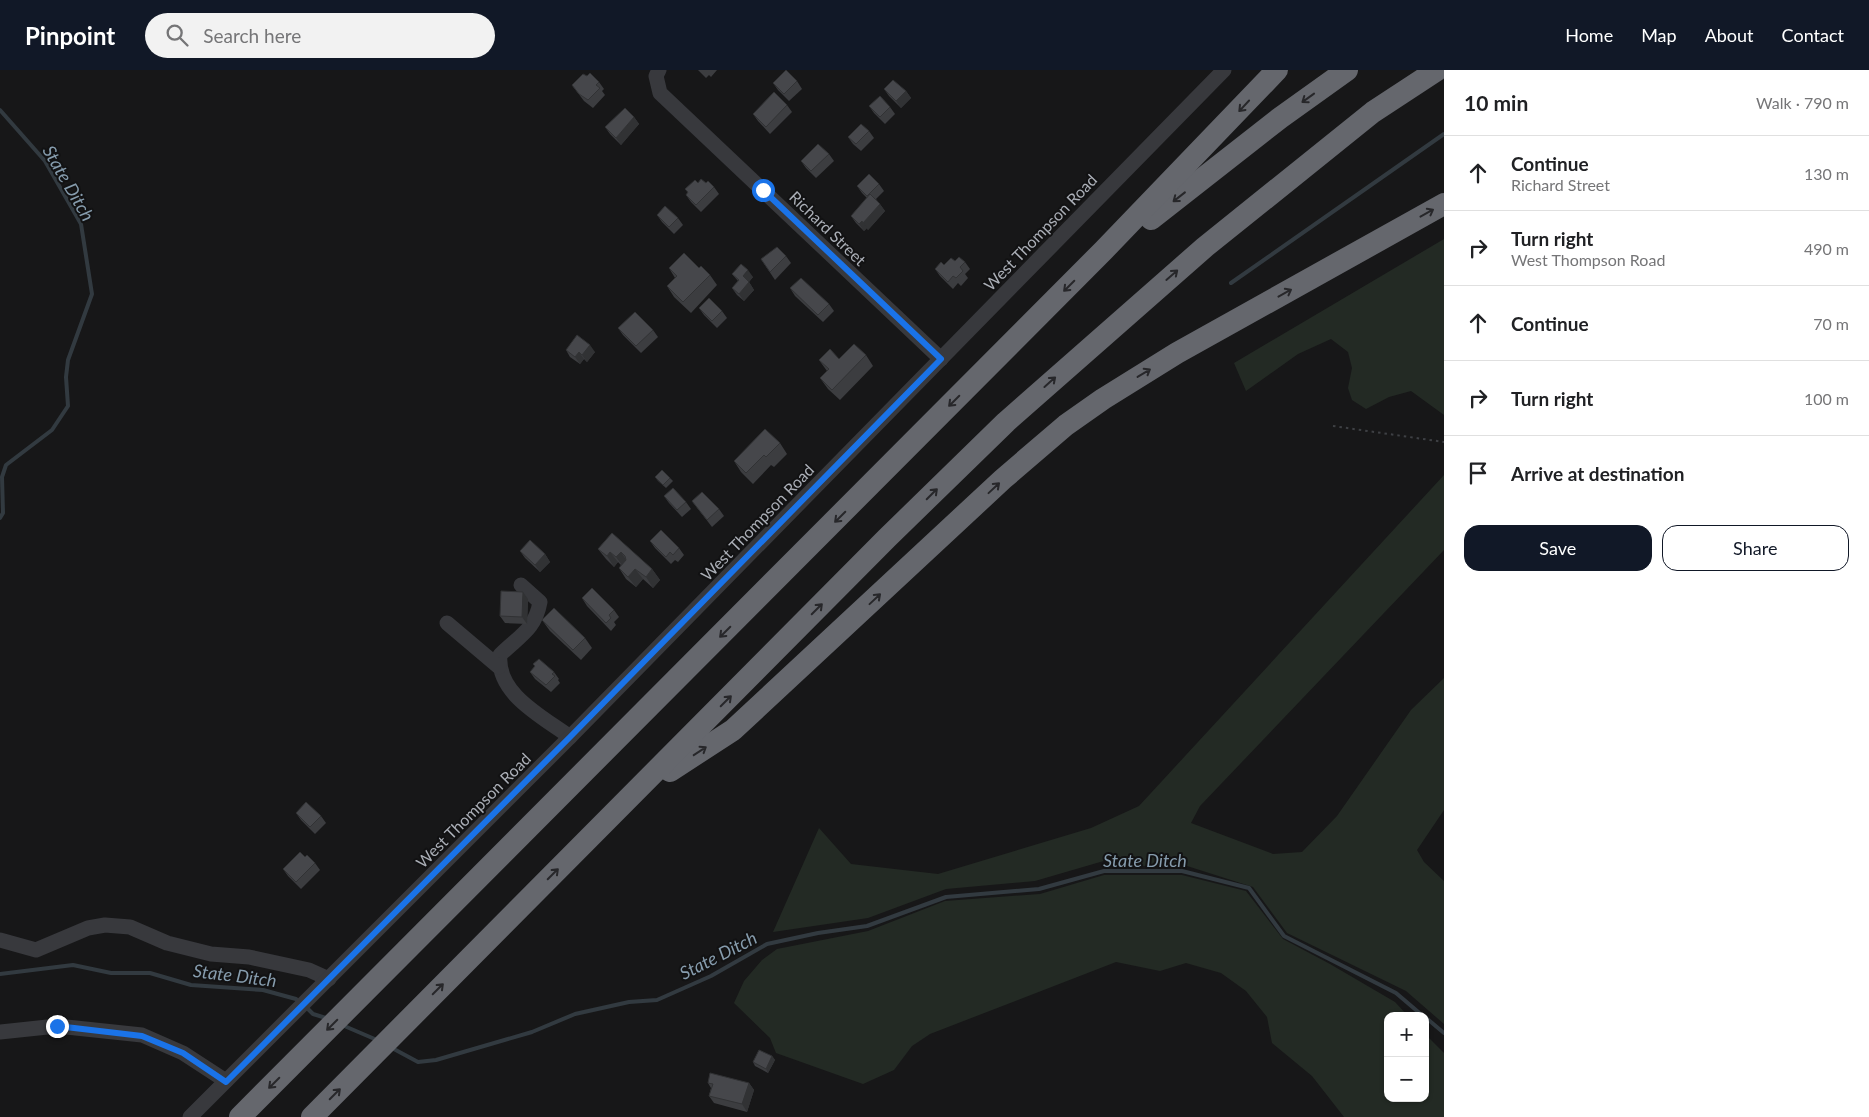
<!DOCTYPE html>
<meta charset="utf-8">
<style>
:root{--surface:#fff;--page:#f2f2f2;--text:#202124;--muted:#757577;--line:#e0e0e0;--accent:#111827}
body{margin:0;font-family:Lato,sans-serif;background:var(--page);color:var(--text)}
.controls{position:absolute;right:15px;bottom:15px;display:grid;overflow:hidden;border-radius:10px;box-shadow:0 1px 4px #0004}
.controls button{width:45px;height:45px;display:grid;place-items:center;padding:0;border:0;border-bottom:1px solid var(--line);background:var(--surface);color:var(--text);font:25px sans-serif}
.stop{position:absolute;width:15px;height:15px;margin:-11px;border:4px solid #1a73e8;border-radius:50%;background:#fff}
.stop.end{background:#1a73e8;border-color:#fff;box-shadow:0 1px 5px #0008}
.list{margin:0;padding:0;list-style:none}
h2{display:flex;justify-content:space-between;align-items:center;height:65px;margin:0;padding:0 20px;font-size:21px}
h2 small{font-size:16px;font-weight:400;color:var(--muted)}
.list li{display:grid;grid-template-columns:32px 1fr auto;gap:15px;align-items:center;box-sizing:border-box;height:75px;padding:0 20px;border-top:1px solid var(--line)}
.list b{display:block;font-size:19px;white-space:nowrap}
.list p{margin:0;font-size:16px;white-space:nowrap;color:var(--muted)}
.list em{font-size:16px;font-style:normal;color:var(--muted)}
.actions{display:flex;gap:10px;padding:15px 20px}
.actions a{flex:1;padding:11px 0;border:1px solid var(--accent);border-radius:15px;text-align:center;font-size:18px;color:var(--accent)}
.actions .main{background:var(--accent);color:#fff}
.icon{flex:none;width:28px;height:28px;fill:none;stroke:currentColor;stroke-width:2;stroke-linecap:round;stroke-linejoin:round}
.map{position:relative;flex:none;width:1444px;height:1047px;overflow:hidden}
header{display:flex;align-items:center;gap:30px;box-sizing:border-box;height:70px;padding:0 25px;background:var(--accent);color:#fff}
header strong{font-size:24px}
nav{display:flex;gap:28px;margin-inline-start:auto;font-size:18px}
.search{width:350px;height:45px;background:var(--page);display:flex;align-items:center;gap:12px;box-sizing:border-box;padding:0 18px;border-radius:28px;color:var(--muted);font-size:19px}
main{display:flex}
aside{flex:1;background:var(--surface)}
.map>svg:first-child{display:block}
.green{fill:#232a24}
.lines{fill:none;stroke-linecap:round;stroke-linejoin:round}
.stream{stroke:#323a40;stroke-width:4}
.path{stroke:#3e4044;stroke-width:2;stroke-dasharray:2.5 4;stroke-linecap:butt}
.minor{stroke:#38393d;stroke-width:15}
.highway{stroke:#65676d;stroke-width:22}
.wall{fill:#3c3d40}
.shaded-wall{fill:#313234}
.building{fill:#46474b;stroke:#313234}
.oneway{stroke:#27272a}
.route{stroke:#1a73e8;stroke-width:6}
.labels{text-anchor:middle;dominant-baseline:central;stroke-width:4;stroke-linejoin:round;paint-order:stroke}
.street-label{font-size:16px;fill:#abafb7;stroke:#121213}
.water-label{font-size:18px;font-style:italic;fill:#869cad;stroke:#121213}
</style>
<header>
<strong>Pinpoint</strong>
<div class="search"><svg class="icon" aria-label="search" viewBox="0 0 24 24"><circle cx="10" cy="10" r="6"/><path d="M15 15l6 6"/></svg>Search here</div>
<nav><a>Home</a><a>Map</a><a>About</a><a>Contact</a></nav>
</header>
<main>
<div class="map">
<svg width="1444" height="1047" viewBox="0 0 1444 1047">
<rect width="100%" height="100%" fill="#171718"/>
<!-- green -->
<g class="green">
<polygon points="1444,169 1444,345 1411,321 1389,327 1366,339 1352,330 1348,318 1352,298 1348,282 1331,269 1298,284 1246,321 1234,293"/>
<polygon points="1444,405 1444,480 1200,736 1191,753 1273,784 1302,782 1337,746 1411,640 1444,608 1444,740 1417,780 1424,792 1444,811 1444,954 1406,921 1287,863 1253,817 1184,795 1141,796 1107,790 1035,811 946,819 868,848 773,862 819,758 851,794 938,804 1091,758 1139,736"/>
<polygon points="1104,805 1182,805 1246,821 1283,869 1330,894 1395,932 1408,946 1388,946 1388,1028 1425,1028 1425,964 1444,983 1444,1047 1344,1047 1312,1006 1272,973 1267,947 1246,921 1221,903 1186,893 1160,901 1116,892 930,964 912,976 894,1000 863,1014 776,983 770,968 734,933 744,911 762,890 777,879 868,861 945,831 1040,824"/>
</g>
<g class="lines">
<!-- stream -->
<g class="stream">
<polyline points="0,40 45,91 81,154 92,224 68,290 66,307 68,336 52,360 6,395 2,407 3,443 0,448"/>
<polyline points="1231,213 1444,64"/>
<polyline points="0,904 73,895 111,903 150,903 191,915 263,920 296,929 299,932"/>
<polyline points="305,936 313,944 329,949"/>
<polyline points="1425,947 1444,963"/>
<polyline points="342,955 377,970"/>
<polyline points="392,978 418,992 436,990 532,962 575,944 629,932 657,930 711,906 767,874 818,863 867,856 946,827 1039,819 1104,801 1182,801 1249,818 1284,866 1396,923 1423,946"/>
</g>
<!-- path -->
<polyline class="path" points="1333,356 1444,372"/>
<!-- minor -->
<g class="minor">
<polyline points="659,0 656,6 660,23 941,289"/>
<path d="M521 515 540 532C535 560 519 566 500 585 496 624 543 647 570 667"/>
<polyline points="447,553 499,597"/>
<polyline points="0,870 36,880 88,858 105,855 130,857 167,873 211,884 249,887 309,900 329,909"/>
<polyline points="0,962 57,956 142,965 183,983 226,1011"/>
<polyline points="190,1047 570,667 1224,0"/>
</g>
<!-- highway -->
<g class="highway">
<polyline points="1151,149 1280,48 1347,0"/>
<polyline points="670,701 733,660 1003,409 1066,355 1103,329 1177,283 1444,134"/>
<polyline points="240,1047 1103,181 1277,0"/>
<polyline points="312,1047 887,468 1006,352 1205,177 1373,42 1437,0"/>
</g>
</g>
<!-- wall -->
<g class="wall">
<polygon points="698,0 717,0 711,7 709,5 706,8"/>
<polygon points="587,6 599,12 604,19 602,21 605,25 593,38 584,31 572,15"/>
<polygon points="797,11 802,19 789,31 778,20 773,13"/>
<polygon points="884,19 906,21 911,28 901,38 889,26"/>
<polygon points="787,35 792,42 770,64 758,51 753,44"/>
<polygon points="869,36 890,37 895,44 885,54 874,43"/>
<polygon points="634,47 639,54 621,75 610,64 605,57"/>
<polygon points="869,61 874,68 861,81 853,74 848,67"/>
<polygon points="829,84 834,91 816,108 806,98 801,91"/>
<polygon points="698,113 706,113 714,117 719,124 701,142 691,132 686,125 688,123 685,119"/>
<polygon points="879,114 884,121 876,129 885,141 868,160 867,158 864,161 856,153 851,146 867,128 862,123 857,116"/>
<polygon points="657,145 678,148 683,155 674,164 662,152"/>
<polygon points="786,186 791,193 775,210 761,189"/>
<polygon points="955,191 965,192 970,199 965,204 968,208 961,216 958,213 953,219 940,206 935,199"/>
<polygon points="669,198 699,198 710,205 717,215 691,243 674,227 667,216 675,208"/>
<polygon points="732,204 753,207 749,212 754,220 744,231 737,225 732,218 738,211"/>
<polygon points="790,218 829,234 834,241 823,252 795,226"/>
<polygon points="699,238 722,241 727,248 717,258 704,245"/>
<polygon points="618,258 653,260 658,267 641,283 623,265"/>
<polygon points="566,280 595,282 587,292 584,289 580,294 570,287"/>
<polygon points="866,285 873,296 840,330 828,319 820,308 827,301 819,290 839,289"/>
<polygon points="780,373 787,384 774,397 771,395 753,414 741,402 734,391"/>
<polygon points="655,407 670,408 673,411 666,418 658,411"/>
<polygon points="664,426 686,432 691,439 682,447 669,433"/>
<polygon points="692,431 719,439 724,446 712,457"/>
<polygon points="612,463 652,499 660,510 653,518 643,509 636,517 626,509 619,498 621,495 618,492 614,497 606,489 598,479"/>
<polygon points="650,471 679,478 684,485 678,492 675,490 671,494 655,478"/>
<polygon points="520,481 545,484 550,492 540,502 525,488"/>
<polygon points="582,528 614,540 619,547 614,552 616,555 611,561 587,536"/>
<polygon points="528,529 527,554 505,553 500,546"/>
<polygon points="542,550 585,568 592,578 581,590 550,561"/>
<polygon points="533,594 554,602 559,609 558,610 560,613 551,622 535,609 530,602 535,597"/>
<polygon points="296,743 321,746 326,753 315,764 301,750"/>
<polygon points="305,787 315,793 320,800 301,819 288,806 283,799"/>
<polygon points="772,986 775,990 768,1003 755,996 753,992"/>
<polygon points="708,1013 749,1013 754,1020 747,1042 714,1033 709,1026 711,1018"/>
</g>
<!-- shaded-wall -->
<g class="shaded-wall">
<polygon points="906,21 911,28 901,38 896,31"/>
<polygon points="634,47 639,54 621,75 616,68"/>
<polygon points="880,134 885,141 868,160 863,153"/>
<polygon points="862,151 867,158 864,161 859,154"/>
<polygon points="748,200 753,207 748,213 743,206"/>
<polygon points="749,212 754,220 744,231 739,224"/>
<polygon points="590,275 595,282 587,292 582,285"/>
<polygon points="579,282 584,289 580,294 575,287"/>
<polygon points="610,482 618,492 614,497 607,486"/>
<polygon points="621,482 628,493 624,498 616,487"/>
<polygon points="545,484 550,492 540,502 535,495"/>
<polygon points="635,499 643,509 636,517 628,507"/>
<polygon points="652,499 660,510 653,518 646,507"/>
<polygon points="523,522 528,529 527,554 522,547"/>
<polygon points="772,986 775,990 768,1003 766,999"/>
<polygon points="749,1013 754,1020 747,1042 742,1034"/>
</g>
<!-- building -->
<g class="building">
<polygon points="786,0 797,11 784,24 773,13"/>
<polygon points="590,3 599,12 596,15 600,18 588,30 579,24 572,15 583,4 587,6"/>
<polygon points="893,10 906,21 896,31 884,19"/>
<polygon points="774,22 787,35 766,57 753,44"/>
<polygon points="880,26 890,37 880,47 869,36"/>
<polygon points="625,38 634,47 616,68 605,57"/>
<polygon points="861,54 869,61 856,74 848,67"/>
<polygon points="818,74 829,84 811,101 801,91"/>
<polygon points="869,104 879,114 867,126 857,116"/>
<polygon points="701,109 706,113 708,111 714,117 696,135 686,125 688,122 685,119 695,110 698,113"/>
<polygon points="870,124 880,134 863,153 862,151 859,154 851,146"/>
<polygon points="665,136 678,148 669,157 657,145"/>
<polygon points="777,177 786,186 770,202 761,189"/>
<polygon points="684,183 699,198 701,196 710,205 683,232 667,216 677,206 669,198"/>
<polygon points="959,187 965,192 960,197 963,201 956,208 953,206 948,212 935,199 941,192 944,195 951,188 955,191"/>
<polygon points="741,194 748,200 743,206 749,212 739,224 732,218 739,210 732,204"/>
<polygon points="801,208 829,234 818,245 790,218"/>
<polygon points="709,228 722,241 712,251 699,238"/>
<polygon points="635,242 653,260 636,276 618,258"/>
<polygon points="577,265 590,275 582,285 579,282 575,287 566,280"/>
<polygon points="854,274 866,285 832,320 820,308 829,299 819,290 830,279 839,289"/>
<polygon points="765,359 780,373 766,387 764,385 746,403 734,391"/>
<polygon points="662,400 670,408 663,415 655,407"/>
<polygon points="673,418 686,432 677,440 664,426"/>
<polygon points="702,422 719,439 707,450 692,431"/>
<polygon points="661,460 679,478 673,485 670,482 666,487 650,471"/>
<polygon points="612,463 652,499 646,507 635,499 628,507 619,498 626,490 625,486 621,482 616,487 610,482 607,486 598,479"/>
<polygon points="530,470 545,484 535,495 520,481"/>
<polygon points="592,518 614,540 609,545 611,548 606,553 582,528"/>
<polygon points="501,521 523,522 522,547 500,546"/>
<polygon points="554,538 585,568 573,580 542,550"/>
<polygon points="539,589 554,602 552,604 555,606 546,615 530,602 535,596 533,594"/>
<polygon points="306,732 321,746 310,757 296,743"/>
<polygon points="300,782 305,787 307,785 315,793 296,812 283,799"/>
<polygon points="759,980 772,986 766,999 753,992"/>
<polygon points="710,1003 749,1013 742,1034 709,1026 713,1014 708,1013"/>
</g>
<!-- one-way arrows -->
<defs><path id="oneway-shaft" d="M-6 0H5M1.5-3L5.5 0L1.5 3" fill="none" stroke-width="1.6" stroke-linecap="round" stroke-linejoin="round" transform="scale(1.25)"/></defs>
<g class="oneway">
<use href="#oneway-shaft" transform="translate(1308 28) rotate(144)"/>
<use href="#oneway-shaft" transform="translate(1244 36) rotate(133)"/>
<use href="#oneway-shaft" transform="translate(1179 127) rotate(142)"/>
<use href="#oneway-shaft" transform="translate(1427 143) rotate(-29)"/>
<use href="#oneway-shaft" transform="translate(1172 205) rotate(-41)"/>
<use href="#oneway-shaft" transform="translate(1069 216) rotate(135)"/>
<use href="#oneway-shaft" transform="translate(1285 223) rotate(-29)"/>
<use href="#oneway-shaft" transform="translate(1144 303) rotate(-31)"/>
<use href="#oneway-shaft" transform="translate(1050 312) rotate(-42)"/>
<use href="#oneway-shaft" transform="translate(954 331) rotate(135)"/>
<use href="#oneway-shaft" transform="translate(994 418) rotate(-43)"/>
<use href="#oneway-shaft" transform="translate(932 424) rotate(-45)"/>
<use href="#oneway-shaft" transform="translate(840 447) rotate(135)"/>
<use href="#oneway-shaft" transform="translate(875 529) rotate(-43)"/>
<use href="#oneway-shaft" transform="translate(817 539) rotate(-45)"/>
<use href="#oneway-shaft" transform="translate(725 562) rotate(135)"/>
<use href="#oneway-shaft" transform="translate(726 631) rotate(-45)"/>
<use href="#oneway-shaft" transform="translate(700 681) rotate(-33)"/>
<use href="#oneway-shaft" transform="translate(553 804) rotate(-45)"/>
<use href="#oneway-shaft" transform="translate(438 919) rotate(-45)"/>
<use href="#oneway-shaft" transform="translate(332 955) rotate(135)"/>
<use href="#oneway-shaft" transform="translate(274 1013) rotate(135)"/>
<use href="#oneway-shaft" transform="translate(335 1024) rotate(-45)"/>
</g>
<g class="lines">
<!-- route -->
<polyline class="route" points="57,956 142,966 183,983 226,1012 570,667 941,289 763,120"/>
</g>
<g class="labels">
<!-- street labels -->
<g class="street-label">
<text transform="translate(828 158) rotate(44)">Richard Street</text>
<text transform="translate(1040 162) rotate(-46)">West Thompson Road</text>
<text transform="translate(757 452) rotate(-46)">West Thompson Road</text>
<text transform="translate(473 740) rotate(-45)">West Thompson Road</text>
</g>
<!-- water labels -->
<g class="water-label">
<text transform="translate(69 113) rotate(60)">State Ditch</text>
<text x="1145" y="790">State Ditch</text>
<text transform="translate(718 885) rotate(-27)">State Ditch</text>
<text transform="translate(235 905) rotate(7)">State Ditch</text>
</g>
</g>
</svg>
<div class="controls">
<button>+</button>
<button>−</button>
</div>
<div class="stop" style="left:763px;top:120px"></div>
<div class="stop end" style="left:57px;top:956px"></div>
</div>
<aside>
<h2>10 min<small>Walk · 790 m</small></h2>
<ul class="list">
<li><svg class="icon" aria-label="ahead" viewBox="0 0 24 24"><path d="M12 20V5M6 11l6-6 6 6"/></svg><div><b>Continue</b><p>Richard Street</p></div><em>130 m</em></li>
<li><svg class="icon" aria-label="right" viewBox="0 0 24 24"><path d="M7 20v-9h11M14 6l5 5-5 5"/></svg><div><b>Turn right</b><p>West Thompson Road</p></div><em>490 m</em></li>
<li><svg class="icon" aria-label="ahead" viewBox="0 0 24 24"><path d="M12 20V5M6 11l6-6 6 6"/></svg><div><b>Continue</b></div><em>70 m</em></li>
<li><svg class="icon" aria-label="right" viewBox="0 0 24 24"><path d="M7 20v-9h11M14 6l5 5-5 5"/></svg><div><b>Turn right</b></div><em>100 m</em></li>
<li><svg class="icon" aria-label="arrive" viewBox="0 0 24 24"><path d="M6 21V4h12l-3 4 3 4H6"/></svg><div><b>Arrive at destination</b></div></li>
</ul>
<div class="actions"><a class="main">Save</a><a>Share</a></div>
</aside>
</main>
